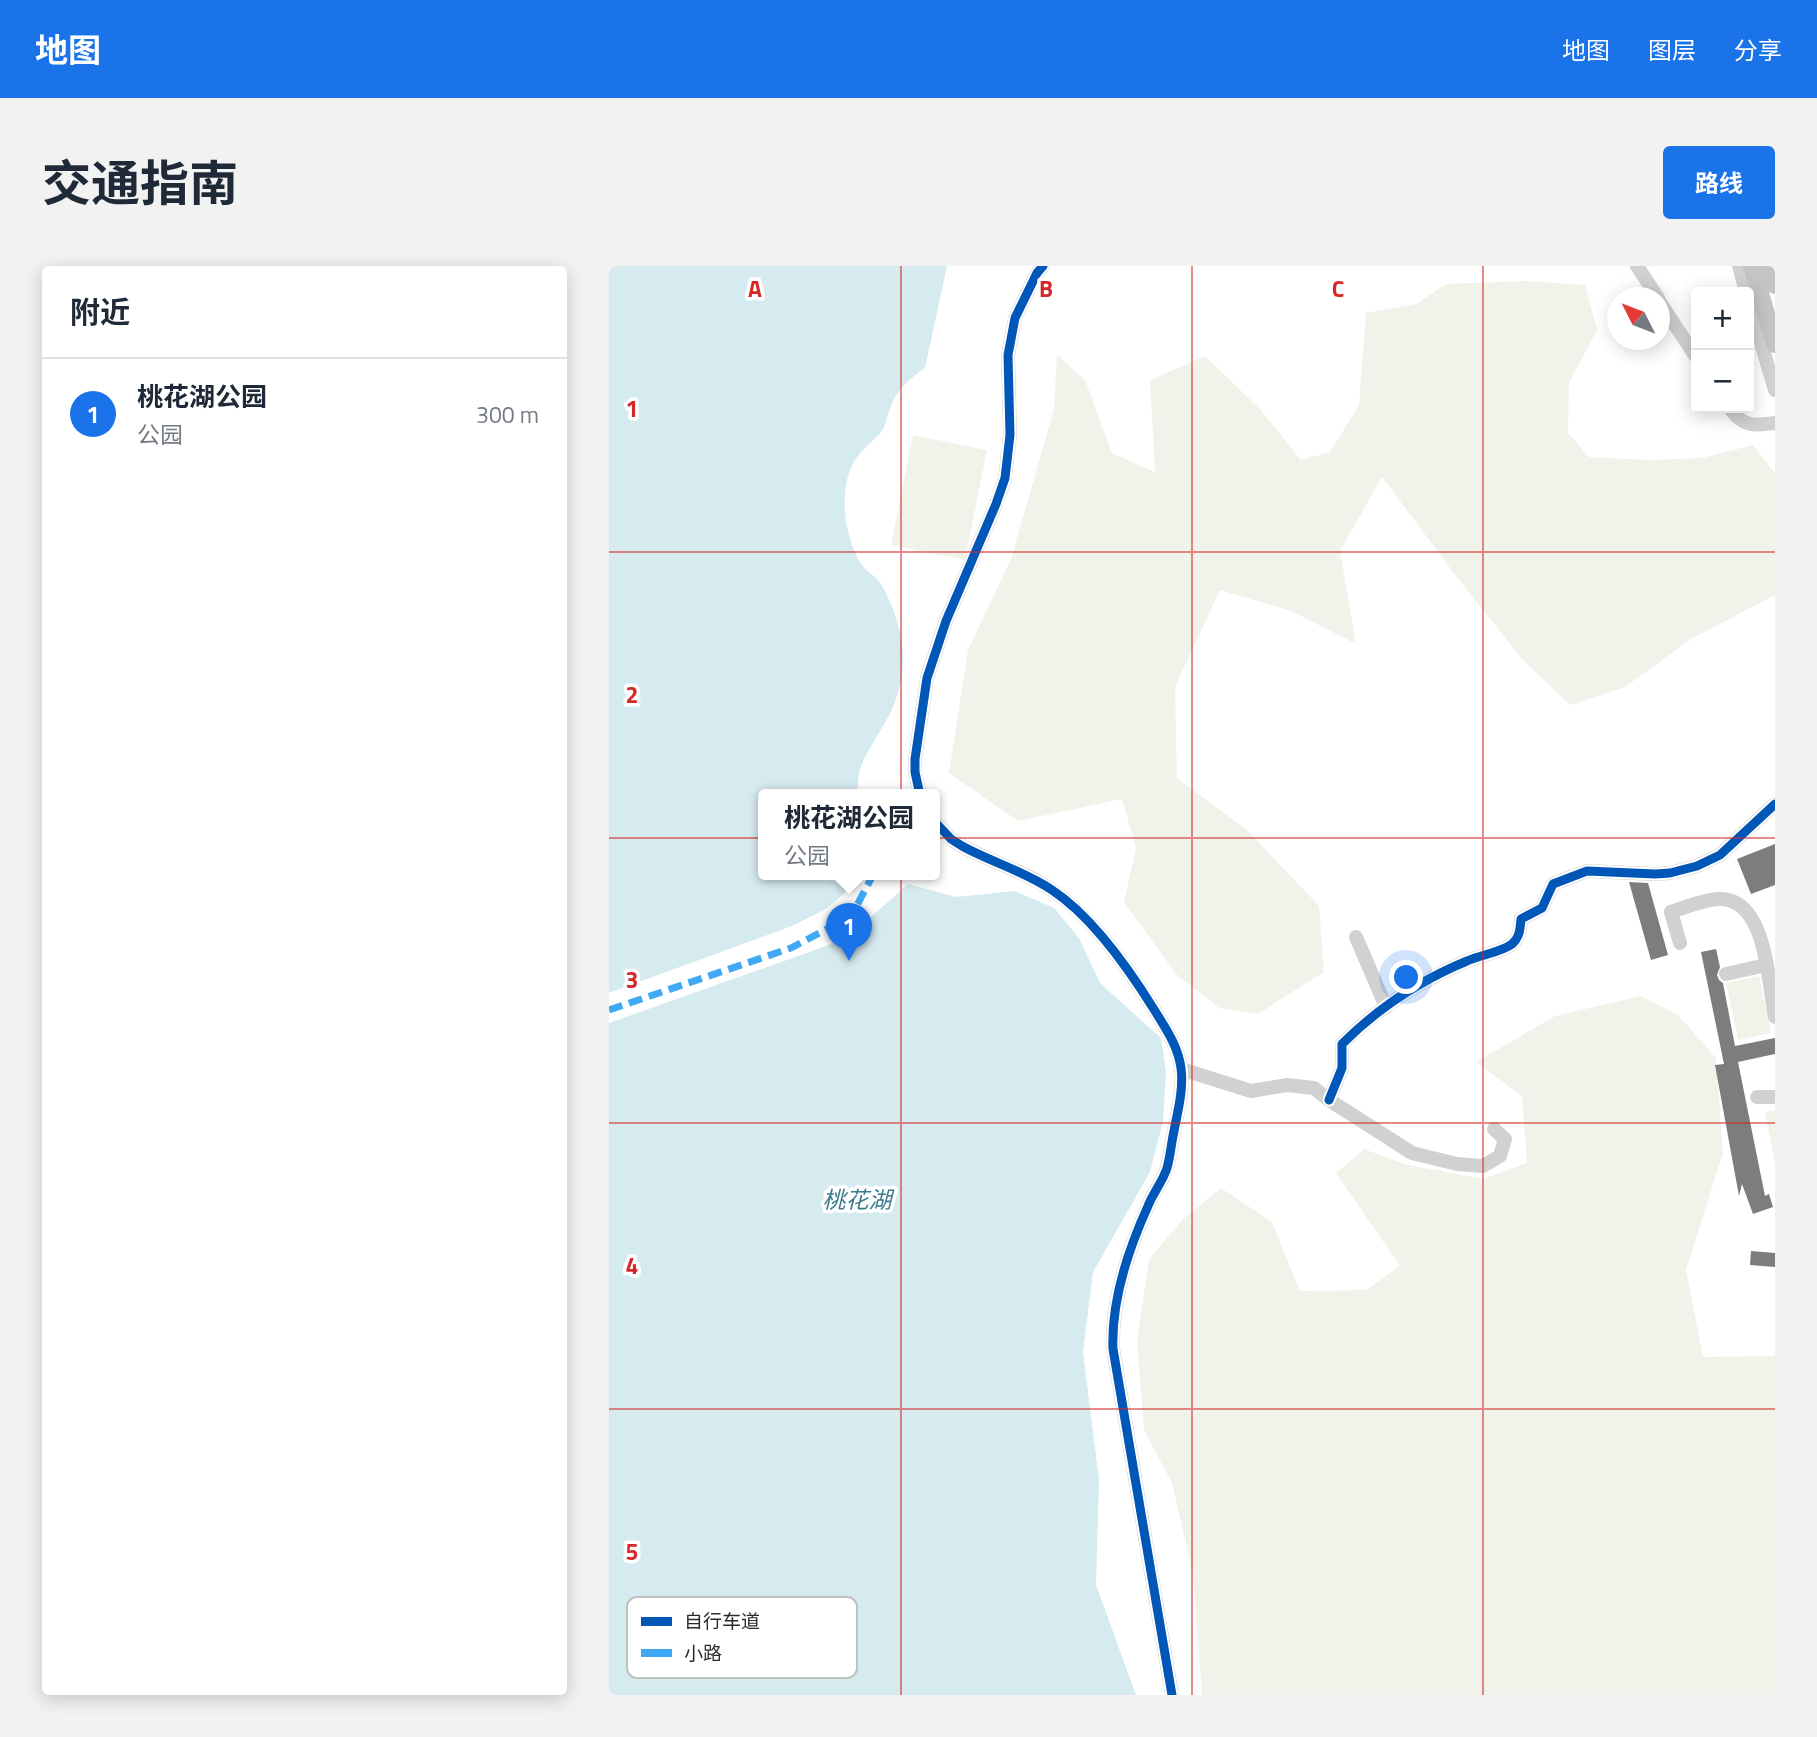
<!DOCTYPE html>
<html lang="zh">
<meta charset="utf-8">
<style>
:root{--surface:#fff;--page:#f2f2f3;--text:#1f2937;--muted:#747a83;--line:#e0e1e3;--accent:#1a73e8}
body{margin:0;font-family:"Titillium Web","Noto Sans SC",sans-serif;background:var(--page);color:var(--text)}
.controls{position:absolute;right:21px;top:21px;display:grid;overflow:hidden;border-radius:7px;box-shadow:0 4px 18px #0003}
.controls button{width:63px;height:63px;display:grid;place-items:center;padding:0;border:0;border-bottom:2px solid var(--line);background:var(--surface);color:var(--text);font:35px sans-serif}
.compass{position:absolute;left:998px;top:21px;width:63px;height:63px;border-radius:50%;background:var(--surface);box-shadow:0 4px 18px #0003;rotate:312deg}
.you{position:absolute;left:798px;top:712px;width:24px;height:24px;margin:-18px;border:5px solid #fff;border-radius:50%;background:#1a73e8;box-shadow:0 0 0 10px #1a73e833}
.badge{display:grid;place-items:center;width:46px;height:46px;border-radius:50%;background:var(--accent);color:#fff;font-size:23px;font-weight:700}
.pin{position:absolute;translate:-50% -58px;filter:drop-shadow(0 2px 4px #0008)}
.pin::after{content:'';position:absolute;top:37px;width:24px;height:21px;background:inherit;clip-path:polygon(0 0,100% 0,50% 100%)}
.popup{position:absolute;left:149px;top:523px;width:182px;height:91px;box-sizing:border-box;display:grid;place-content:center;border-radius:7px;background:var(--surface);filter:drop-shadow(0 2px 5px #0005);font-size:23px;white-space:nowrap;color:var(--muted)}
.popup b{font-size:26px;color:var(--text)}
.popup::after{content:'';position:absolute;left:50%;top:100%;margin-left:-14px;border:14px solid transparent;border-top-color:var(--surface)}
.list{margin:0;padding:0;list-style:none}
h2{display:flex;justify-content:space-between;align-items:center;height:91px;margin:0;padding:0 28px;font-size:30px}
h2 small{font-size:23px;font-weight:400;color:var(--muted)}
.list li{display:grid;grid-template-columns:46px 1fr auto;gap:21px;align-items:center;box-sizing:border-box;height:112px;padding:0 28px;border-top:2px solid var(--line)}
.list b{display:block;font-size:26px;white-space:nowrap}
.list p{margin:0;font-size:23px;white-space:nowrap;color:var(--muted)}
.list em{font-size:23px;font-style:normal;color:var(--muted)}
.map{position:relative;flex:none;width:1166px;height:1429px;overflow:hidden;border-radius:7px}
header{display:flex;align-items:center;gap:42px;box-sizing:border-box;height:98px;padding:0 35px;background:var(--accent);color:#fff}
header strong{font-size:33px}
nav{display:flex;gap:38px;margin-inline-start:auto;font-size:24px}
.intro{display:flex;align-items:center;justify-content:space-between;box-sizing:border-box;height:168px;padding:0 42px}
h1{margin:0;font-size:49px}
.button{padding:18px 32px;border-radius:7px;background:var(--accent);color:#fff;font-size:24px;font-weight:700}
main{display:flex;gap:42px;padding:0 42px}
aside{flex:1;background:var(--surface);border-radius:7px;box-shadow:0 4px 18px #0003}
.map>svg:first-child{display:block}
.green{fill:#f1f3ea}
.water{fill:#d6ebf0}
.building{fill:#7d7d7d}
.lines{fill:none;stroke-linecap:round;stroke-linejoin:round}
.minor{stroke:#d1d1d1;stroke-width:14}
.major{stroke:#c4c4c4;stroke-width:18}
.quiet{stroke:#3fa9f5;stroke-width:7;stroke-dasharray:14 7;stroke-linecap:butt}
.cycleway-casing{stroke:#fff;stroke-width:13}
.cycleway{stroke:#0057b8;stroke-width:9}
.grid{fill:none;stroke:#d62828;stroke-width:2;stroke-opacity:0.55}
.labels{text-anchor:middle;dominant-baseline:central;stroke-width:7;stroke-linejoin:round;paint-order:stroke}
.water-label{font-size:23px;font-style:italic;fill:#3b7c8c;stroke:#fff}
.key{fill:#fff;stroke:#c0c0c0;stroke-width:2}
.key-label{font-size:19px;fill:#2c2c2c}
.grid-label{font-size:23px;text-anchor:middle;font-weight:bold;fill:#d62828;stroke:#fff;stroke-width:7;stroke-linejoin:round;paint-order:stroke}
</style>
<header>
<strong>地图</strong>
<nav><a>地图</a><a>图层</a><a>分享</a></nav>
</header>
<div class="intro"><h1>交通指南</h1><a class="button">路线</a></div>
<main>
<aside>
<h2>附近<small></small></h2>
<ul class="list">
<li><span class="badge">1</span><div><b>桃花湖公园</b><p>公园</p></div><em>300 m</em></li>
</ul>
</aside>
<div class="map">
<svg width="1166" height="1429" viewBox="0 0 1166 1429">
<rect width="100%" height="100%" fill="#fff"/>
<!-- green -->
<g class="green">
<polygon points="918,15 976,19 988,64 960,117 959,167 980,191 1039,194 1093,192 1144,179 1166,207 1166,329 1082,373 1016,421 961,439 913,393 850,314 773,211 731,285 747,378 682,345 611,324 566,421 568,512 638,564 710,640 715,706 649,748 610,742 567,708 515,636 527,582 513,533 409,555 340,507 359,384 402,293 445,143 448,89 476,114 503,187 546,206 541,114 596,90 651,143 692,194 721,186 750,139 757,47 807,38 837,18"/>
<polygon points="304,169 378,184 356,294 282,279"/>
<polygon points="1150,710 1162,767 1129,774 1117,717"/>
<polygon points="1032,730 1069,749 1107,792 1114,887 1077,1004 1094,1091 1166,1090 1166,1429 593,1429 584,1308 563,1217 535,1164 528,1075 540,993 575,952 612,922 663,956 691,1025 757,1024 791,1000 727,907 755,883 795,898 874,913 918,897 913,830 867,796 946,750"/>
<polygon points="1166,844 1166,897 1156,846"/>
</g>
<!-- water -->
<g class="water">
<path d="M0 0H338L316 102C299 114 286 125 280 146 277 152 277 160 273 165 262 178 248 186 242 202 230 229 236 275 253 299 258 307 268 310 272 318 284 339 293 364 294 389 295 410 288 437 277 455 268 472 255 488 250 507 249 514 249 522 248 529H154V609H243L236 627 217 643 183 660 0 727Z"/>
<polygon points="299,618 347,631 406,625 445,642 470,672 491,717 552,772 557,806 554,855 541,906 484,1006 474,1086 490,1214 487,1319 527,1429 0,1429 0,757 237,673"/>
</g>
<!-- building -->
<g class="building">
<polygon points="1166,578 1166,619 1142,628 1128,593"/>
<polygon points="1020,616 1039,617 1059,689 1042,694"/>
<polygon points="1107,683 1111,701 1108,709 1110,714 1114,717 1126,780 1166,772 1166,788 1129,796 1156,930 1160,928 1164,941 1144,948 1133,918 1130,930 1106,799 1115,798 1092,686"/>
<polygon points="1142,985 1166,987 1166,1001 1141,999"/>
</g>
<g class="lines">
<!-- minor -->
<g class="minor">
<polyline points="1028,0 1049,32"/>
<polyline points="1130,0 1137,26"/>
<polyline points="1050,35 1087,91"/>
<polyline points="1140,36 1166,124"/>
<path d="M1121 142C1133 161 1146 160 1166 157"/>
<polyline points="311,529 306,506 306,493 318,412 337,355 387,238 396,212 401,169 399,89 406,52 428,7 434,0"/>
<path d="M326 556 342 573 353 580C382 596 415 605 443 624 484 651 520 703 546 745 557 763 569 780 572 802 575 824 568 848 564 870 562 880 561 892 558 902 554 915 544 927 539 940 519 984 502 1034 504 1083L563 1429"/>
<polyline points="747,671 777,741"/>
<path d="M1071 677 1062 646C1077 641 1093 634 1109 633 1158 630 1159 718 1166 751"/>
<polyline points="1117,708 1157,699"/>
<polyline points="572,803 642,825 678,819 705,822 720,834 803,887 848,898 874,900 891,890 896,873 885,863"/>
<polyline points="1148,831 1166,831"/>
<path d="M720 834 733 802V778C768 743 812 714 858 695 871 689 893 686 903 678 911 671 911 663 912 653L933 642 944 618 978 605 1046 608 1061 607 1088 600 1111 589 1166 538"/>
</g>
<!-- major -->
<g class="major">
<polyline points="1143,0 1166,78"/>
<polyline points="1161,0 1166,19"/>
</g>
<!-- quiet -->
<polyline class="quiet" points="0,744 182,682 218,663 247,641 264,609"/>
<defs>
<g id="cycleway">
<polyline points="311,529 306,506 306,493 318,412 337,355 387,238 396,212 401,169 399,89 406,52 428,7 434,0"/>
<path d="M326 556 342 573 353 580C382 596 415 605 443 624 484 651 520 703 546 745 557 763 569 780 572 802 575 824 568 848 564 870 562 880 561 892 558 902 554 915 544 927 539 940 519 984 502 1034 504 1083L563 1429"/>
<path d="M720 834 733 802V778C768 743 812 714 858 695 871 689 893 686 903 678 911 671 911 663 912 653L933 642 944 618 978 605 1046 608 1061 607 1088 600 1111 589 1166 538"/>
</g>
</defs>
<!-- cycleway casing -->
<use href="#cycleway" class="cycleway-casing"/>
<!-- cycleway -->
<use href="#cycleway" class="cycleway"/>
</g>
<!-- grid -->
<path class="grid" d="M292 0V1429M583 0V1429M874 0V1429M0 286H1166M0 572H1166M0 857H1166M0 1143H1166"/>
<g class="labels">
<!-- water labels -->
<g class="water-label">
<text x="248" y="933">桃花湖</text>
</g>
</g>
<!-- legend -->
<rect x="18" y="1331" width="230" height="81" rx="10" class="key"/>
<rect x="32" y="1351" width="31" height="9" fill="#0057b8"/>
<rect x="32" y="1383" width="31" height="8" fill="#3fa9f5"/>
<g class="key-label">
<text x="75" y="1362">自行车道</text>
<text x="75" y="1394">小路</text>
</g>
<g class="grid-label">
<text x="146" y="31">A</text>
<text x="437" y="31">B</text>
<text x="729" y="31">C</text>
<text x="23" y="151">1</text>
<text x="23" y="437">2</text>
<text x="23" y="722">3</text>
<text x="23" y="1008">4</text>
<text x="23" y="1294">5</text>
</g>
</svg>
<div class="controls">
<button>+</button>
<button>−</button>
</div>
<svg class="compass" viewBox="-18 -18 36 36"><path d="M0-13l5 13h-10z" fill="#e53935"/><path d="M0 13l5-13h-10z" fill="#747a83"/></svg>
<div class="you"></div>
<div class="pin badge" style="left:240px;top:695px">1</div>
<div class="popup"><b>桃花湖公园</b>公园</div>
</div>
</main>
